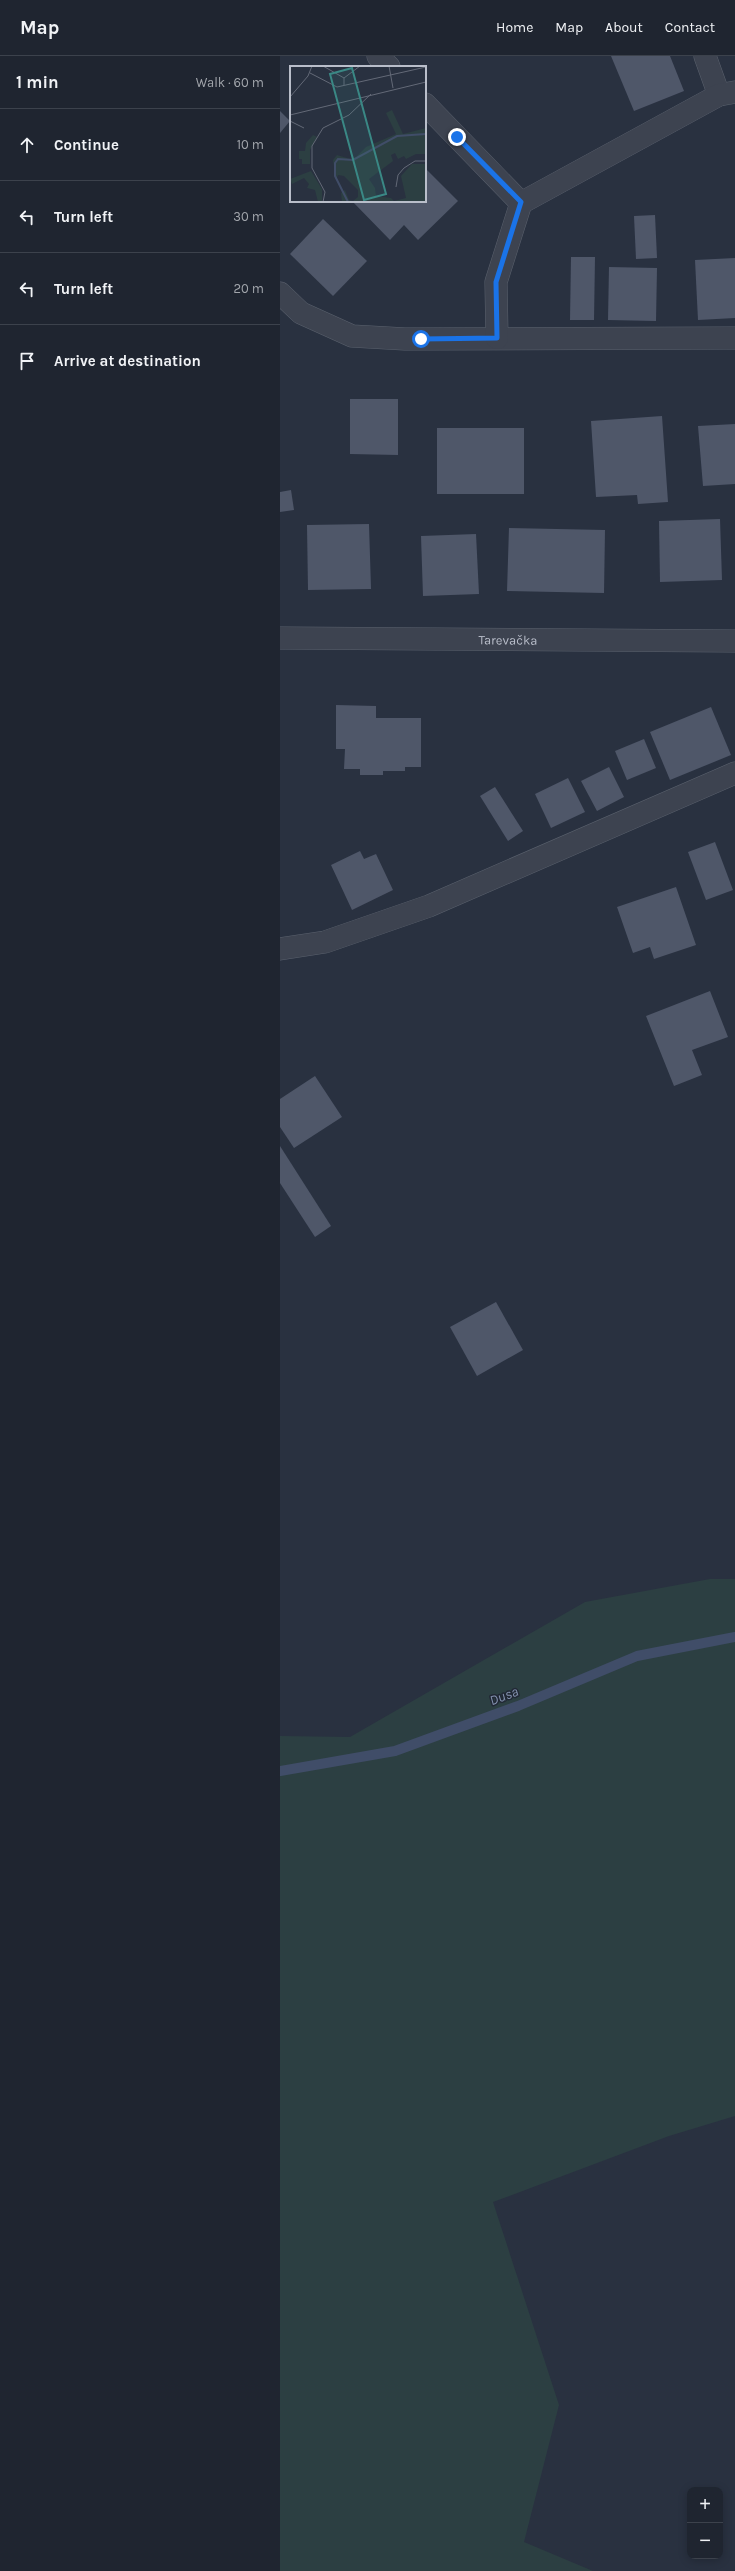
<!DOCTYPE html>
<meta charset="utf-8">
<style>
:root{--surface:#1f2530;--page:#2c313c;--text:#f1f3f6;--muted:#a1a5ab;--line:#3c424c}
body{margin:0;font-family:Karla,sans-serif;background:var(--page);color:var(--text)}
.controls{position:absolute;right:12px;bottom:12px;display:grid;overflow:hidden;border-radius:8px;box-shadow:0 2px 10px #0003}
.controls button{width:36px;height:36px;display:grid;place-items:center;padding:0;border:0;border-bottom:1px solid var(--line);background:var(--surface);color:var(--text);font:20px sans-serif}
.stop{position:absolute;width:12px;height:12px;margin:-9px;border:3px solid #1a73e8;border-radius:50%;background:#fff}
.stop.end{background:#1a73e8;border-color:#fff;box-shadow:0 1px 4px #0008}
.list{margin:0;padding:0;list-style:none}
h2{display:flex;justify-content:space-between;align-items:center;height:52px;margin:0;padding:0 16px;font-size:17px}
h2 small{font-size:13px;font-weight:400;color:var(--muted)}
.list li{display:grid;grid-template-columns:26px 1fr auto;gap:12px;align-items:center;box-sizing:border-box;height:72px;padding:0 16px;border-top:1px solid var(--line)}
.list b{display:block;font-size:15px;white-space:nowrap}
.list em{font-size:13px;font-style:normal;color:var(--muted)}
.icon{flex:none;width:22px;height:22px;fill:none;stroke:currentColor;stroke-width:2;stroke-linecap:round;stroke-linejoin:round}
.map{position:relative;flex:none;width:455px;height:2515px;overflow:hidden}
header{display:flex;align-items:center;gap:24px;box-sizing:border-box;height:56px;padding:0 20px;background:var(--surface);border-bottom:1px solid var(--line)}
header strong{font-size:19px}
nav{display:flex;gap:22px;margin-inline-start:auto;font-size:14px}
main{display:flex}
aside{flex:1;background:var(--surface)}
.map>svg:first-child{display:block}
.green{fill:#2c3f42}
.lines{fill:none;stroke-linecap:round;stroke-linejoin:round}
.stream{stroke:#404d68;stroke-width:10}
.building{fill:#4f5769}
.street-casing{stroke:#5a616d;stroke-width:23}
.street{stroke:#3d4350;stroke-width:22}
.route{stroke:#1a73e8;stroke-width:5}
.labels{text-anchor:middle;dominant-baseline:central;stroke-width:3;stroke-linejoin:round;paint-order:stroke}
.street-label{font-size:13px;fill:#b9beca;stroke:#212835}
.water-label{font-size:14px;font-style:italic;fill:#8492af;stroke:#212835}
.inset-river{fill:none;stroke:#404d68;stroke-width:2}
.inset-road{fill:none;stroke:#636977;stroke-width:1}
.view{fill:#3a8885;fill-opacity:0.15;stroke:#3a8885;stroke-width:2}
.inset-edge{fill:none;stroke:#b9beca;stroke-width:2}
</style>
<header>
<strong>Map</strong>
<nav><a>Home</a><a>Map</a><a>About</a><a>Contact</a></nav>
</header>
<main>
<aside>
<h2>1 min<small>Walk · 60 m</small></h2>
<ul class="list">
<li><svg class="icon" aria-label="ahead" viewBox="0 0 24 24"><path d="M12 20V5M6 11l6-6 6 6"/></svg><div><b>Continue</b></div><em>10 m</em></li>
<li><svg class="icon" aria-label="left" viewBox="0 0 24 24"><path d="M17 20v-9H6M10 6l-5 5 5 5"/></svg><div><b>Turn left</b></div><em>30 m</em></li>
<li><svg class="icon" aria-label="left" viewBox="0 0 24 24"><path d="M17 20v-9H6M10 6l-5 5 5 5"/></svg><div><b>Turn left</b></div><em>20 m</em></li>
<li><svg class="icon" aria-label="arrive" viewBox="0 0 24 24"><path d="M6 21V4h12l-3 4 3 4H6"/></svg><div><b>Arrive at destination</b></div></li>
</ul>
</aside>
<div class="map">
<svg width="455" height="2515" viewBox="0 0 455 2515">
<rect width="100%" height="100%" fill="#293140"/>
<!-- green -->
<polygon class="green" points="430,1523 455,1523 455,2060 389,2080 213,2146 279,2349 244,2486 313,2515 0,2515 0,1680 70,1681 305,1546"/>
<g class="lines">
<!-- stream -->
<polyline class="stream" points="0,1715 115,1695 238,1650 357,1600 455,1581"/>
</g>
<!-- building -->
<g class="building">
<polygon points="331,0 390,0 404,35 354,55"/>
<polygon points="0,55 10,65 0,77"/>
<polygon points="145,112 178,145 138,184 124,169 110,184 72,145 145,145"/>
<polygon points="375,159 377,202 356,203 354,160"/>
<polygon points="43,163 87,205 53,240 10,198"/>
<polygon points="291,201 315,201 314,264 290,264"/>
<polygon points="455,202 455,262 418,264 415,204"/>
<polygon points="329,211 377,212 376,265 328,264"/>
<polygon points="70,343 118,343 118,399 70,398"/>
<polygon points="382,360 388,446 358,448 357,439 316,441 311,365"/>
<polygon points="455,368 455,428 423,430 418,370"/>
<rect x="157" y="372" width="87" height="66"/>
<polygon points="11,434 14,454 0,456 0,436"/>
<polygon points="440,463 442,524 380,526 379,465"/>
<polygon points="89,468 91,533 28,534 27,469"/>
<polygon points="229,472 325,474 324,537 227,535"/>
<polygon points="196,478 199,538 143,540 141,480"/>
<polygon points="56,649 96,650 96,662 141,662 141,711 125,711 125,715 103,715 103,719 80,719 80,713 64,713 65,693 56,693"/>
<polygon points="431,651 451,699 390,724 370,676"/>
<polygon points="364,683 376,712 347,724 335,695"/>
<polygon points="329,711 344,741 317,755 301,725"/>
<polygon points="288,722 305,756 271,772 255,738"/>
<polygon points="215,731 243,775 228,785 200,740"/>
<polygon points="435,786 453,834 426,844 408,796"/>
<polygon points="80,795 84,803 96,798 113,834 72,854 51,809"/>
<polygon points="396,831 416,889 374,903 370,891 353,897 337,851"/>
<polygon points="430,935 448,981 412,994 422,1019 394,1030 366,960"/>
<polygon points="35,1020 62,1061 14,1092 0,1071 0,1043"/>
<polygon points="0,1090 51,1170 35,1181 0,1127"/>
<polygon points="216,1246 243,1294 197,1320 170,1271"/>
</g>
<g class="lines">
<defs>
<g id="street">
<polyline points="98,0 109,11"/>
<polyline points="425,0 439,39"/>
<polyline points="145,48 241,147"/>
<polyline points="0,237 21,257 72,280 125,283 455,282"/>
<polyline points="217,282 216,226 241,147 439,39 455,36"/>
<path id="s1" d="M0 582 455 585"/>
<polyline points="0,893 45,886 149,850 455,717"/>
</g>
</defs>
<!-- street casing -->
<use href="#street" class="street-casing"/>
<!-- street -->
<use href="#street" class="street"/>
</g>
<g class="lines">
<!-- route -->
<polyline class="route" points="141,283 217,282 216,226 241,146 177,81"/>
</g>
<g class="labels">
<!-- street labels -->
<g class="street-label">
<text stroke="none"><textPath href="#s1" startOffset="228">Tarevačka</textPath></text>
</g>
<!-- water labels -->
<g class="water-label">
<text transform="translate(224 1640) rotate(-21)">Dusa</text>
</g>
</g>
<!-- overview -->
<g transform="translate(10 10)">
<rect width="136" height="136" fill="#293140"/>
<path d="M102 44 113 68 136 62V88H126L116 93 114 90 108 93 105 87 101 89 103 95 79 113 85 122 86 130 101 132 104 135 116 132 111 110 122 98H136V136H52L51 127 55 124 59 134 63 135 68 131V124L54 110 48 109 46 114 43 94 47 89 60 93 66 91 76 81 106 68 96 47ZM23 69 27 71 20 84V98H12V93H9V85H15L16 77ZM21 105 32 123V136H28L25 124 17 122 19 118 14 112 2 118 0 113Z" fill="#2c3f42"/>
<path class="inset-river" d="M58 136 45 110V97L48 93 63 94 107 70 136 68"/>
<path class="inset-road" d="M33 0 54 12M99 0 103 22M20 7 47 21 136 1M54 19V12L70 0M0 31 18 10 22 0M0 49 136 16M0 55 14 62M106 121 108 109 114 102 125 95H136M33 136 35 126 22 102V80L33 62 59 49 81 28"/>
<path class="view" d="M62 2 96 128 74 134 40 8Z"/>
<rect width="136" height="136" class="inset-edge"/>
</g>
</svg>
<div class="controls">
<button>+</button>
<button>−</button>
</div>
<div class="stop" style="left:141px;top:283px"></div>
<div class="stop end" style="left:177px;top:81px"></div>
</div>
</main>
